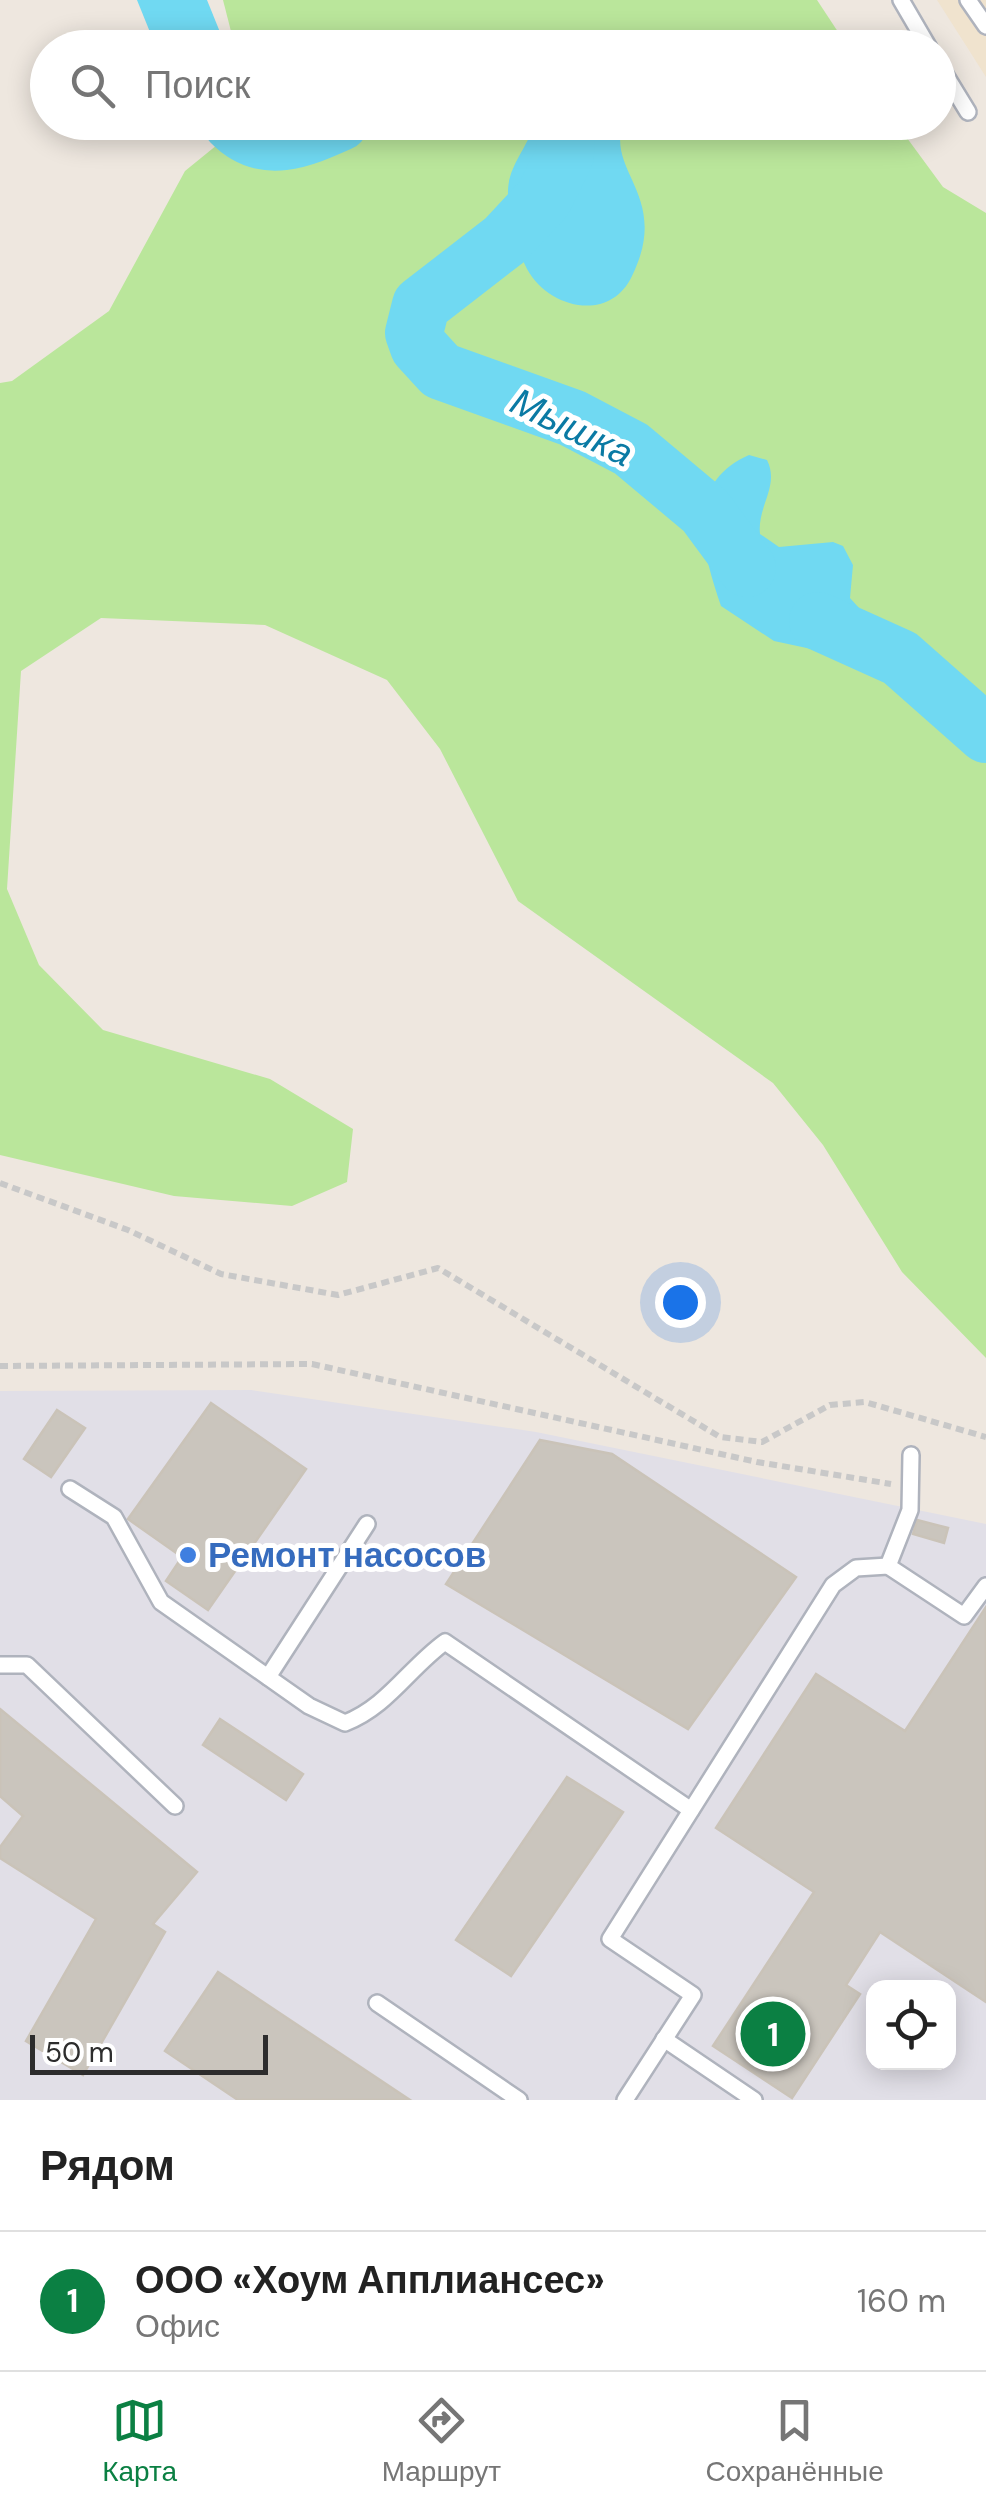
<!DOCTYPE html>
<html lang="ru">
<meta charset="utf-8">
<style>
:root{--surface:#fff;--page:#f6f6f6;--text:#222;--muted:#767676;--line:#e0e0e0;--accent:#0b8043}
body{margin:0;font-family:"DM Sans",sans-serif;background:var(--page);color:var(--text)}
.controls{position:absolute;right:30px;bottom:30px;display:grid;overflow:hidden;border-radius:20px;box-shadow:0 5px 25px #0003}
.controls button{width:90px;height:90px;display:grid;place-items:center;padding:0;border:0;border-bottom:2px solid var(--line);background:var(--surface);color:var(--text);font:50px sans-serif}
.scale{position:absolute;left:30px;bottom:25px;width:238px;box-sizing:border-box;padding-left:10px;border:5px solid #2d2d2d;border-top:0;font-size:28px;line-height:35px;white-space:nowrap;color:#2d2d2d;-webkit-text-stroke:8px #fff;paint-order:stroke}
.you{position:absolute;left:680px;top:1302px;width:35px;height:35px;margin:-25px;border:8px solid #fff;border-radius:50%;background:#1a73e8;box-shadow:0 0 0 15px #1a73e833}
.badge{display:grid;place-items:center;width:65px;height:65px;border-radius:50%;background:var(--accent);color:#fff;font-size:32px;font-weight:700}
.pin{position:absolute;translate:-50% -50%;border:5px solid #fff;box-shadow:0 2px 10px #0006}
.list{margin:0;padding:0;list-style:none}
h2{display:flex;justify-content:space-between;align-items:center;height:130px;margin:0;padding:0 40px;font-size:42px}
h2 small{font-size:32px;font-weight:400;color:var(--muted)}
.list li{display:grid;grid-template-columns:65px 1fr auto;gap:30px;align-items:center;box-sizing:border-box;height:140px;padding:0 40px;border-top:2px solid var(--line)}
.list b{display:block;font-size:38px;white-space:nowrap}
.list p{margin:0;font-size:32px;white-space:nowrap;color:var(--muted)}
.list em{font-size:32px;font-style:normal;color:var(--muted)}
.icon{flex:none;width:55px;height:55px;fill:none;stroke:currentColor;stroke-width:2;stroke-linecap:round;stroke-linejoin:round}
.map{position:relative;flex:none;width:986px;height:2100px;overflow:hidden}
.search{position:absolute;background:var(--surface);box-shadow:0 5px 25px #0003;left:30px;right:30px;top:30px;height:110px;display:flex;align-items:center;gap:25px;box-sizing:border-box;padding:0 35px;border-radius:55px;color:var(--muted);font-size:38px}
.sheet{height:270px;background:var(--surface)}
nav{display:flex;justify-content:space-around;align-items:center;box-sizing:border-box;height:140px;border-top:2px solid var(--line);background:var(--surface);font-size:28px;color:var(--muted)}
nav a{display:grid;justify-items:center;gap:5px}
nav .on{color:var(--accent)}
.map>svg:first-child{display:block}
.industrial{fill:#e1dfe7;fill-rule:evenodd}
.education{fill:#f0e3ce}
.green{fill:#bae69b}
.water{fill:#70d9f2}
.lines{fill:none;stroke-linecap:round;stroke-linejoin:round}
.river{stroke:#70d9f2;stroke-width:58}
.building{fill:#cac5bd;stroke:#cac3b8;stroke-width:2.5}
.service-casing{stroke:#afb3bd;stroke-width:20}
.path{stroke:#c8c8c8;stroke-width:6;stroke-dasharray:8 5;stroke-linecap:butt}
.service{stroke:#fff;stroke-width:15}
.shop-dot{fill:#3f7fe0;stroke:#fff;stroke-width:4}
.labels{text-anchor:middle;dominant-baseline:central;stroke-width:10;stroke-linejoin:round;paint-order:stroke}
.shop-label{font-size:35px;font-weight:bold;fill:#366cbe;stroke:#fff;text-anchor:start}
.water-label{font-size:38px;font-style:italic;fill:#0a7aa4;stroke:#fff}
</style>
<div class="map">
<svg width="986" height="2100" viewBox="0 0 986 2100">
<rect width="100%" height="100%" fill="#eee7df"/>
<!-- industrial -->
<path class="industrial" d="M251 1390 536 1432 986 1524V2100H0V1391ZM874 1988H948V2062H874Z"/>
<!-- education -->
<polygon class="education" points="937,0 986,0 986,77"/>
<!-- green -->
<g class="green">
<polygon points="223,0 817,0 848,47 235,47"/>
<polygon points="244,123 896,123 943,187 986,213 986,1358 902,1272 823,1145 773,1083 518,901 440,749 387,680 265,625 101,618 21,671 7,889 39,965 103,1030 270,1079 353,1129 347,1182 292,1206 174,1196 0,1155 0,383 12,381 109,311 185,171"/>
</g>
<!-- water -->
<g class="water">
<polygon points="137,0 207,0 226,47 156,47"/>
<path d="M535 122 623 123C606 173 671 196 632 276 610 323 549 309 527 269 516 248 508 218 508 194 507 166 528 148 535 122Z"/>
<path d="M749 455 767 460C780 486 757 506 760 534L779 547 833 542 843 546 853 565 850 598 888 640 891 649 883 667 864 672 830 653 774 641 721 606C702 550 683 484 749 455Z"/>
</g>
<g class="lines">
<!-- river -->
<g class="river">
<path d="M231 122C264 156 302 139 340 122"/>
<polyline points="566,122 565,155 544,198 505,240 421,305 414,333 419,347 441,371 572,418 631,449 705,511 747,568"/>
<polyline points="818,621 900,658 986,734"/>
</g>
</g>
<!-- building -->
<g class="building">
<polygon points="211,1403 306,1469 208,1610 166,1581 182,1557 128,1519"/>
<polygon points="57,1410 85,1428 51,1477 24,1459"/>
<polygon points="540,1440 612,1454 796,1577 688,1729 446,1584"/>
<polygon points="917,1520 948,1528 944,1543 913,1534"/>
<polygon points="986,1607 986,2002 880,1932 846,1985 860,1994 792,2098 713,2046 814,1892 716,1828 816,1674 905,1731"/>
<polygon points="0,1709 197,1872 153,1924 165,1932 83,2075 26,2041 96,1919 0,1858 0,1847 23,1816 0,1796"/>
<polygon points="220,1719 303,1774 286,1800 203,1745"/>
<polygon points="567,1777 623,1812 511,1976 456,1940"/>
<polygon points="218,1972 410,2100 238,2100 165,2051"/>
</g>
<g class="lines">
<defs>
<g id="service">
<polyline points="901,0 929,48"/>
<polyline points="968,0 986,26"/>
<polyline points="938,63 968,112"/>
<polyline points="911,1455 910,1510 888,1566 964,1616 986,1586"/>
<path d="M70 1489 114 1517 161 1602 309 1706 345 1723C387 1707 409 1668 445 1642L691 1810"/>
<polyline points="0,1665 27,1665 175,1806"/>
<polyline points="268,1677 367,1524"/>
<polyline points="377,2003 519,2100"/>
<polyline points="664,2039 754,2100"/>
<polyline points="625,2100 693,1995 610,1939 833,1585 856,1568 888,1566"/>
</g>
</defs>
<!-- service casing -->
<use href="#service" class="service-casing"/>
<!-- path -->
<g class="path">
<polyline points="0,1183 128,1230 221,1274 338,1295 438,1268 720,1437 762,1442 830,1405 865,1402 986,1437"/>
<polyline points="0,1366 312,1364 757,1462 891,1484"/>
</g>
<!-- service -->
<use href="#service" class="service"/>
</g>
<!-- markers -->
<circle class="shop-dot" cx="188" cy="1555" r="10"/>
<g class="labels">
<!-- shop labels -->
<g class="shop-label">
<text x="208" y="1555">Ремонт насосов</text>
</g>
<!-- water labels -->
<g class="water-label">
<text transform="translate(572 427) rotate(26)">Мышка</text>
</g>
</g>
</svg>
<div class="controls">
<button><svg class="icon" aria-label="locate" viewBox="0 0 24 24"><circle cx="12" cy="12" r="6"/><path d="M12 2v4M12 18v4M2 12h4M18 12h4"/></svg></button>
</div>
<div class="scale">50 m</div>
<div class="you"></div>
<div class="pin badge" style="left:773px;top:2034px">1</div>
<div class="search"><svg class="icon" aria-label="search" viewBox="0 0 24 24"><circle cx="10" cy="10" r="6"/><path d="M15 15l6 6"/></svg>Поиск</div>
</div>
<section class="sheet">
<h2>Рядом<small></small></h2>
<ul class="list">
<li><span class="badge">1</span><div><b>ООО «Хоум Апплиансес»</b><p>Офис</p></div><em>160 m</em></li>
</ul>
</section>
<nav>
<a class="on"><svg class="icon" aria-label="map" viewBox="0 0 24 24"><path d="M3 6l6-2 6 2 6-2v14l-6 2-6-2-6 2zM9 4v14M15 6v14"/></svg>Карта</a>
<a><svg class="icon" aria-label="directions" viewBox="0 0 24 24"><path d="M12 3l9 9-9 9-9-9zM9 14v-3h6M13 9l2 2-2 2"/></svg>Маршрут</a>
<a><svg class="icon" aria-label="saved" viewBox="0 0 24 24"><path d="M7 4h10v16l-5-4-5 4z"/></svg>Сохранённые</a>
</nav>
